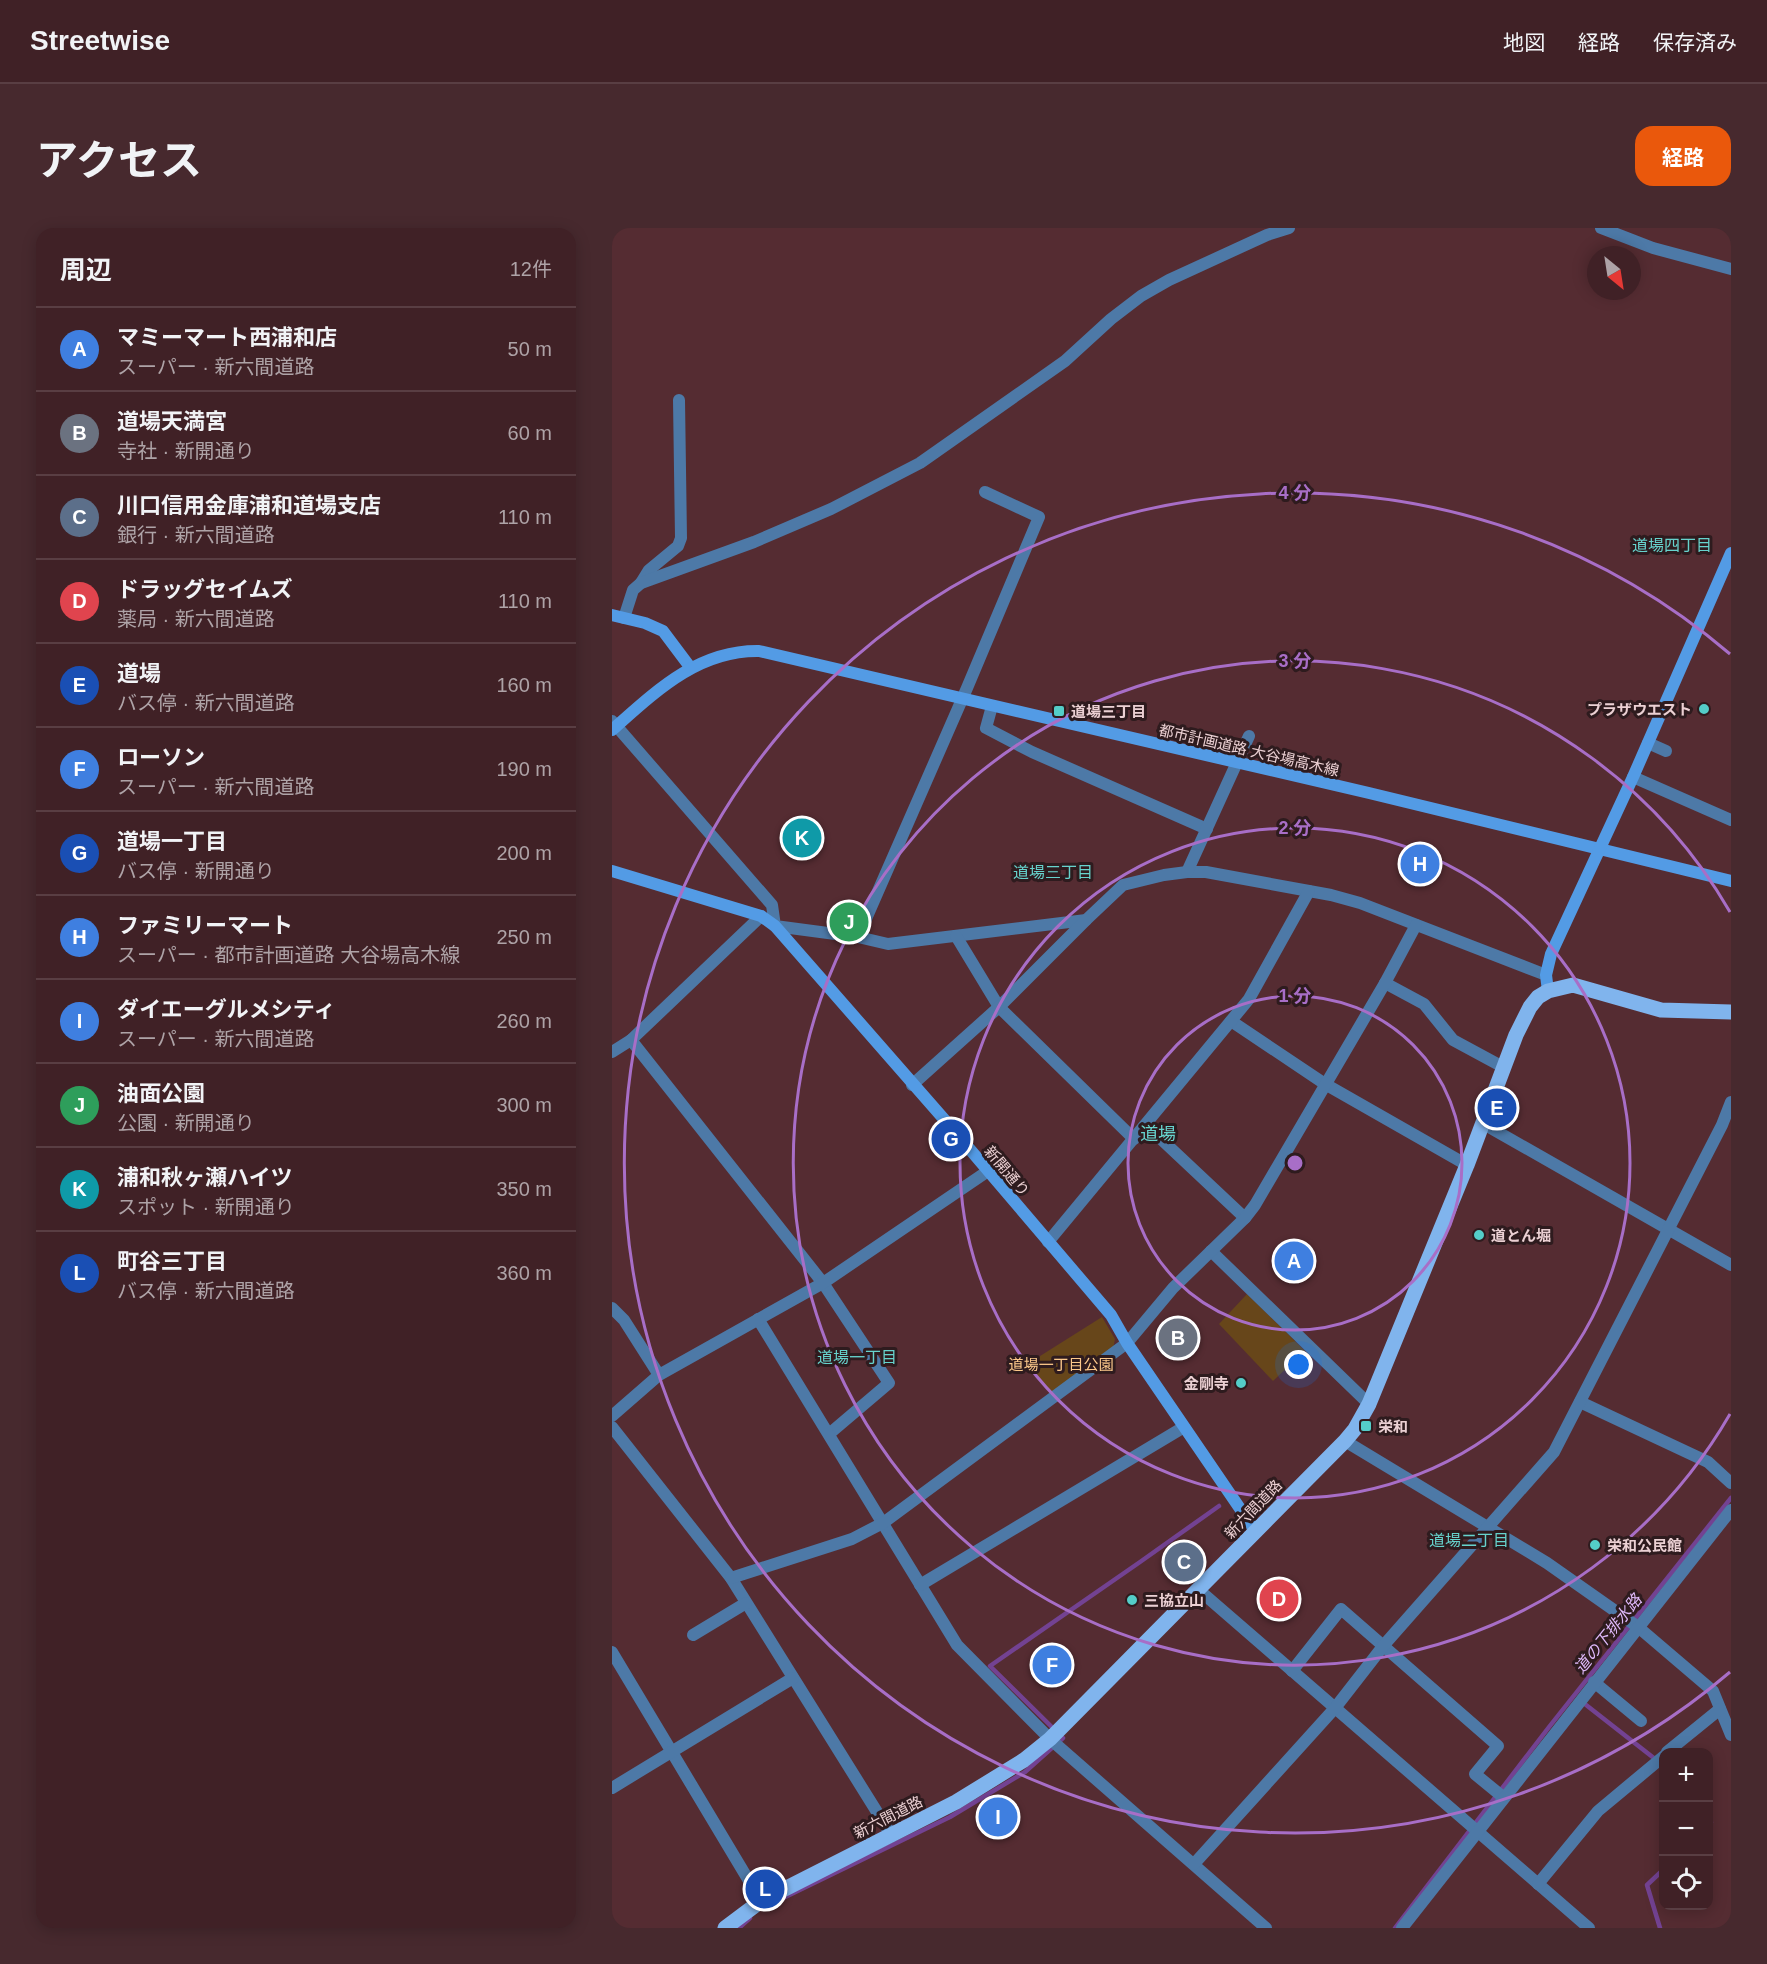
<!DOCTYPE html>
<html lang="ja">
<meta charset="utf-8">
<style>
:root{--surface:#402126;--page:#47292e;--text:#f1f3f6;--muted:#aea3a7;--line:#593e43;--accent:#ea580c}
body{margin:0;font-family:Helvetica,"Noto Sans JP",sans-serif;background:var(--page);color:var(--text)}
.controls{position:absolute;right:18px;bottom:18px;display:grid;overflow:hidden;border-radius:12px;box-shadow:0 3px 15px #0003}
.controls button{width:54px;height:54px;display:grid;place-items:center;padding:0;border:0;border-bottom:2px solid var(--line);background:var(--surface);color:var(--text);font:30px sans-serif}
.compass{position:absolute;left:975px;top:18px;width:54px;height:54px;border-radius:50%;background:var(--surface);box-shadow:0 3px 15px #0003;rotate:150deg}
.you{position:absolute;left:687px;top:1137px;width:21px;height:21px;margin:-15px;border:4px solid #fff;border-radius:50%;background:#1a73e8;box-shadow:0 0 0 9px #1a73e833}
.badge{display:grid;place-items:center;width:39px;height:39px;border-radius:50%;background:var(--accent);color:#fff;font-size:20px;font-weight:700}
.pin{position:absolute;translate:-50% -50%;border:3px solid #fff;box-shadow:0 2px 6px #0006}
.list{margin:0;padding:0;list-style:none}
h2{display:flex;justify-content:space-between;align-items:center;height:78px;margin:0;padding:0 24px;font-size:26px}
h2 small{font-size:20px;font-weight:400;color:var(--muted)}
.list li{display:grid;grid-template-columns:39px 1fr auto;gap:18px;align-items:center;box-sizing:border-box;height:84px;padding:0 24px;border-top:2px solid var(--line)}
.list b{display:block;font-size:22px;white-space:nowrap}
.list p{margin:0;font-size:20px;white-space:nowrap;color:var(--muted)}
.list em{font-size:20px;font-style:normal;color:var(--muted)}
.icon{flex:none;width:33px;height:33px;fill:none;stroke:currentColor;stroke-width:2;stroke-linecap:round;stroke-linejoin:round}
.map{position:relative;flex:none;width:1119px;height:1700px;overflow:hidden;border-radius:18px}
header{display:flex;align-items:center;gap:36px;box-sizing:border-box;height:84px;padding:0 30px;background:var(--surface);border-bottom:2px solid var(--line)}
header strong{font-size:28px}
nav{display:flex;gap:33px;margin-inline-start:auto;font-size:21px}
.intro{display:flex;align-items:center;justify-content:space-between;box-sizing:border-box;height:144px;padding:0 36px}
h1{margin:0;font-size:42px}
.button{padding:15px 27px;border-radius:18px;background:var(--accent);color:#fff;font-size:21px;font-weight:700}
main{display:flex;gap:36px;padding:0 36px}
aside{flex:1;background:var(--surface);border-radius:18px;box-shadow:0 3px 15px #0003}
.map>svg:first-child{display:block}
.green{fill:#67461a}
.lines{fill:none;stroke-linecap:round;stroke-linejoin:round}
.stream{stroke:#734292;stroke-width:4.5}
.street{stroke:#4d79a7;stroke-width:12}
.secondary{stroke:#539be5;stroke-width:12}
.primary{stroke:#80b4ed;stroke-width:15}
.ring{fill:none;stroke:#a86ec7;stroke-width:3}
.poi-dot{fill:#54cdc8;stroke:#2e1b1e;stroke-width:2}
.labels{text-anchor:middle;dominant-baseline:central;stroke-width:6;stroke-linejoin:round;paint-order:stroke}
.poi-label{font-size:15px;font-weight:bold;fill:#ebd0d3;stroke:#2e1b1e;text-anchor:start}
.street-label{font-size:15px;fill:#ebd0d3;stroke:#2e1b1e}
.park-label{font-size:15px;fill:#feca8c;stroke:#2e1b1e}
.neighbourhood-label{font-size:16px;fill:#67d3cd;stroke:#2e1b1e}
.water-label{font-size:16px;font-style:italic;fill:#dfb9fa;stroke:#2e1b1e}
.quarter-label{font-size:18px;fill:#67d3cd;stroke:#2e1b1e}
.centre{fill:#a86ec7;stroke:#2e1b1e;stroke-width:3}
.ring-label{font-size:18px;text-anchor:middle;font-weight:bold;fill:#a86ec7;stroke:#2e1b1e;stroke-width:6;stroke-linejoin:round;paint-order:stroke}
</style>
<header>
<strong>Streetwise</strong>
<nav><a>地図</a><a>経路</a><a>保存済み</a></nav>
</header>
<div class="intro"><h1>アクセス</h1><a class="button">経路</a></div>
<main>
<aside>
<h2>周辺<small>12件</small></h2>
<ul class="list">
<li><span class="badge" style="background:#3f7fe0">A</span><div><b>マミーマート西浦和店</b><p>スーパー · 新六間道路</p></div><em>50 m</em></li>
<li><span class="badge" style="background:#6b7280">B</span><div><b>道場天満宮</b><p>寺社 · 新開通り</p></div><em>60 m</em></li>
<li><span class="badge" style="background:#5c6f8a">C</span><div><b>川口信用金庫浦和道場支店</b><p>銀行 · 新六間道路</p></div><em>110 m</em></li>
<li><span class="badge" style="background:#e0444e">D</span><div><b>ドラッグセイムズ</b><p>薬局 · 新六間道路</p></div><em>110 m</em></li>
<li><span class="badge" style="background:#1a4fb4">E</span><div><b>道場</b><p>バス停 · 新六間道路</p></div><em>160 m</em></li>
<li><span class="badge" style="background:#3f7fe0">F</span><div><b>ローソン</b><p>スーパー · 新六間道路</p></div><em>190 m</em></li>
<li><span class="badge" style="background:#1a4fb4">G</span><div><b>道場一丁目</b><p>バス停 · 新開通り</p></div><em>200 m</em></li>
<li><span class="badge" style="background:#3f7fe0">H</span><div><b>ファミリーマート</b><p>スーパー · 都市計画道路 大谷場高木線</p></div><em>250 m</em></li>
<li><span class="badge" style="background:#3f7fe0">I</span><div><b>ダイエーグルメシティ</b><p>スーパー · 新六間道路</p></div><em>260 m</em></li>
<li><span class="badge" style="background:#2e9e5b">J</span><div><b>油面公園</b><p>公園 · 新開通り</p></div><em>300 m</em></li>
<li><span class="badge" style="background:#0f9aa8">K</span><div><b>浦和秋ヶ瀬ハイツ</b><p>スポット · 新開通り</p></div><em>350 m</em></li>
<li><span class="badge" style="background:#1a4fb4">L</span><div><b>町谷三丁目</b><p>バス停 · 新六間道路</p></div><em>360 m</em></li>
</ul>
</aside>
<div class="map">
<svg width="1119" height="1700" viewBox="0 0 1119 1700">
<rect width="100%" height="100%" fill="#552c32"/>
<!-- green -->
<g class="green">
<polygon points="635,1066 693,1123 661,1153 607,1096"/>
<polygon points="490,1089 503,1111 501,1121 438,1166 417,1135"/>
</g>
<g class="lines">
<!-- stream -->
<g class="stream">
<polyline points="969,1473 1052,1538"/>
<polyline points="1096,1590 1099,1594 1096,1597"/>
<polyline points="163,1674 338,1589 413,1544 451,1510 378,1438 528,1334 607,1278"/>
<polyline points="127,1700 138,1690"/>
<polyline points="783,1700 937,1499 1119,1270"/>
<polyline points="1048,1700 1035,1657 1052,1641"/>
</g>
<!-- street -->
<g class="street">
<polyline points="989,0 1041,20 1119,41"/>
<polyline points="29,355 37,342 66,318 69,310 67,172"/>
<polyline points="12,390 21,362 29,355 142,314 219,281 308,235 453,133 499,91 529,68 557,52 655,7 677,0"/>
<polyline points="380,478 374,500 420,524 595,601"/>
<polyline points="0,493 160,677 163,698 246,709 276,716 474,692 511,657 552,647 575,644 594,644 719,667 748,675 934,747"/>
<polyline points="1036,515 1054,523"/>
<polyline points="1021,549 1119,592"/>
<polyline points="575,644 637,508"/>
<polyline points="344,708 387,779 522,911"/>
<polyline points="246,709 355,460 427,289 373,264"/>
<polyline points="773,755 812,776 841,812 891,839"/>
<polyline points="619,793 713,856 855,937"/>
<polyline points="19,812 211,1055 277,1155 217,1206"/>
<polyline points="0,824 19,812 149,688"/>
<polyline points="300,857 387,779 474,692"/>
<polyline points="870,895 1119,1037"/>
<polyline points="534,897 633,990"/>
<polyline points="436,1014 637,771 697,663"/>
<polyline points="599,1023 757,1176"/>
<polyline points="0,1080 12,1092 47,1147"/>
<polyline points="146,1091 345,1417 438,1511 654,1700"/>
<polyline points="968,1174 1096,1234 1119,1255"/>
<polyline points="0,1188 47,1147 211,1055 376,943"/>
<polyline points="0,1199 119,1350 280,1608"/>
<polyline points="733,1213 935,1335 1026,1399 1101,1463 1119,1507"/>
<polyline points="119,1350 240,1311 271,1295 515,1115 561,1060 633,990 643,977 773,755 804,697"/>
<polyline points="308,1357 572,1199"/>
<polyline points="587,1362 977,1700"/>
<polyline points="81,1407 134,1375"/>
<polyline points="0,1424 149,1673"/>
<polyline points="680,1443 729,1381 886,1518 863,1546 891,1569"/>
<polyline points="982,1454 1029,1493"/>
<polyline points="1055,1524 1108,1481"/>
<polyline points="0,1560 181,1450"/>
<polyline points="582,1636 723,1480 772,1417 942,1224 1110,897 1119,874"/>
<polyline points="926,1656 986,1583 1052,1528"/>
<polyline points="790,1700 1119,1282"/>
</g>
<!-- secondary -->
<g class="secondary">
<polyline points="0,387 33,395 51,403 78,439"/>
<path d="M0 502C44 463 86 422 147 423L757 565 1119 653"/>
<polyline points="0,643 149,688 163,698 338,898 499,1087 515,1115 644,1304"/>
<polyline points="936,763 934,747 939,726 1021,549 1119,325"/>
</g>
<!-- primary -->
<polyline class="primary" points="113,1700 149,1673 344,1574 412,1532 438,1511 733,1213 743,1201 757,1176 855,937 904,807 918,779 926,769 936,763 961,757 1049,782 1119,784"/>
</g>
<!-- distance rings -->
<g class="ring">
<circle cx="683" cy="935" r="167"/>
<circle cx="683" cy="935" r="335"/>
<path d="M1118 1186A502 502 0 1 1 1118 684"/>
<path d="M1118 1444A670 670 0 1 1 1118 426"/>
</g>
<!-- markers -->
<g class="poi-dot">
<circle cx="1092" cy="481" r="6"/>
<rect x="441" y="477" width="12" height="12" rx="3"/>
<circle cx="867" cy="1007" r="6"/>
<circle cx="629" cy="1155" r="6"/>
<rect x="748" y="1192" width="12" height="12" rx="3"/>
<circle cx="983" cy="1317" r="6"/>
<circle cx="520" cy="1372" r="6"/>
</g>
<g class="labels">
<!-- poi labels -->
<g class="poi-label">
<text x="1080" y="481" text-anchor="end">プラザウエスト</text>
<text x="459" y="483">道場三丁目</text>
<text x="879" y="1007">道とん堀</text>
<text x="617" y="1155" text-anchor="end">金剛寺</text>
<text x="766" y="1198">栄和</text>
<text x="995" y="1317">栄和公民館</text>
<text x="532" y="1372">三協立山</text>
</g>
<!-- street labels -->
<g class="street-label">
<text transform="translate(637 522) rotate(13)">都市計画道路 大谷場高木線</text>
<text transform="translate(395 943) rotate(50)">新開通り</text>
<text transform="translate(641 1281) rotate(-46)">新六間道路</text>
<text transform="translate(276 1589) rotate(-27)">新六間道路</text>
</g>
<!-- park labels -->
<g class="park-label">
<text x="449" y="1136">道場一丁目公園</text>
</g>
<!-- neighbourhood labels -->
<g class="neighbourhood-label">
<text x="1060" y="317">道場四丁目</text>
<text x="441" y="644">道場三丁目</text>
<text x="245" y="1129">道場一丁目</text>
<text x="857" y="1312">道場二丁目</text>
</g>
<!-- water labels -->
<g class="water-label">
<text transform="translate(996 1406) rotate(-51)">道の下排水路</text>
</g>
<!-- quarter labels -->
<g class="quarter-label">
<text x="546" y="906">道場</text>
</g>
</g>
<circle cx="683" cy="935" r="9" class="centre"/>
<g class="ring-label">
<text x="683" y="271">4 分</text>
<text x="683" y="439">3 分</text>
<text x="683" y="606">2 分</text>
<text x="683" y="774">1 分</text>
</g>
</svg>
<div class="controls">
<button>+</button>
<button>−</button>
<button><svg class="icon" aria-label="locate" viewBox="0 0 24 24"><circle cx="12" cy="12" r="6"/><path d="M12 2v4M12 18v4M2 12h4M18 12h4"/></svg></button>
</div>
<svg class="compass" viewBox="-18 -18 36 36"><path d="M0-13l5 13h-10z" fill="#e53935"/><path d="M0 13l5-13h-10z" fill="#aea3a7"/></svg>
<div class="you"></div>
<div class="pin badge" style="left:682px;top:1033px;background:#3f7fe0">A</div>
<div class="pin badge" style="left:566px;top:1110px;background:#6b7280">B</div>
<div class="pin badge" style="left:572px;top:1334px;background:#5c6f8a">C</div>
<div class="pin badge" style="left:667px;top:1371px;background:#e0444e">D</div>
<div class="pin badge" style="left:885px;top:880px;background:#1a4fb4">E</div>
<div class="pin badge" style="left:440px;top:1437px;background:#3f7fe0">F</div>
<div class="pin badge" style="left:339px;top:911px;background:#1a4fb4">G</div>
<div class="pin badge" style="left:808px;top:636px;background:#3f7fe0">H</div>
<div class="pin badge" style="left:386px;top:1589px;background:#3f7fe0">I</div>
<div class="pin badge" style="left:237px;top:694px;background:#2e9e5b">J</div>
<div class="pin badge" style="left:190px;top:610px;background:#0f9aa8">K</div>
<div class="pin badge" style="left:153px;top:1661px;background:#1a4fb4">L</div>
</div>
</main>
